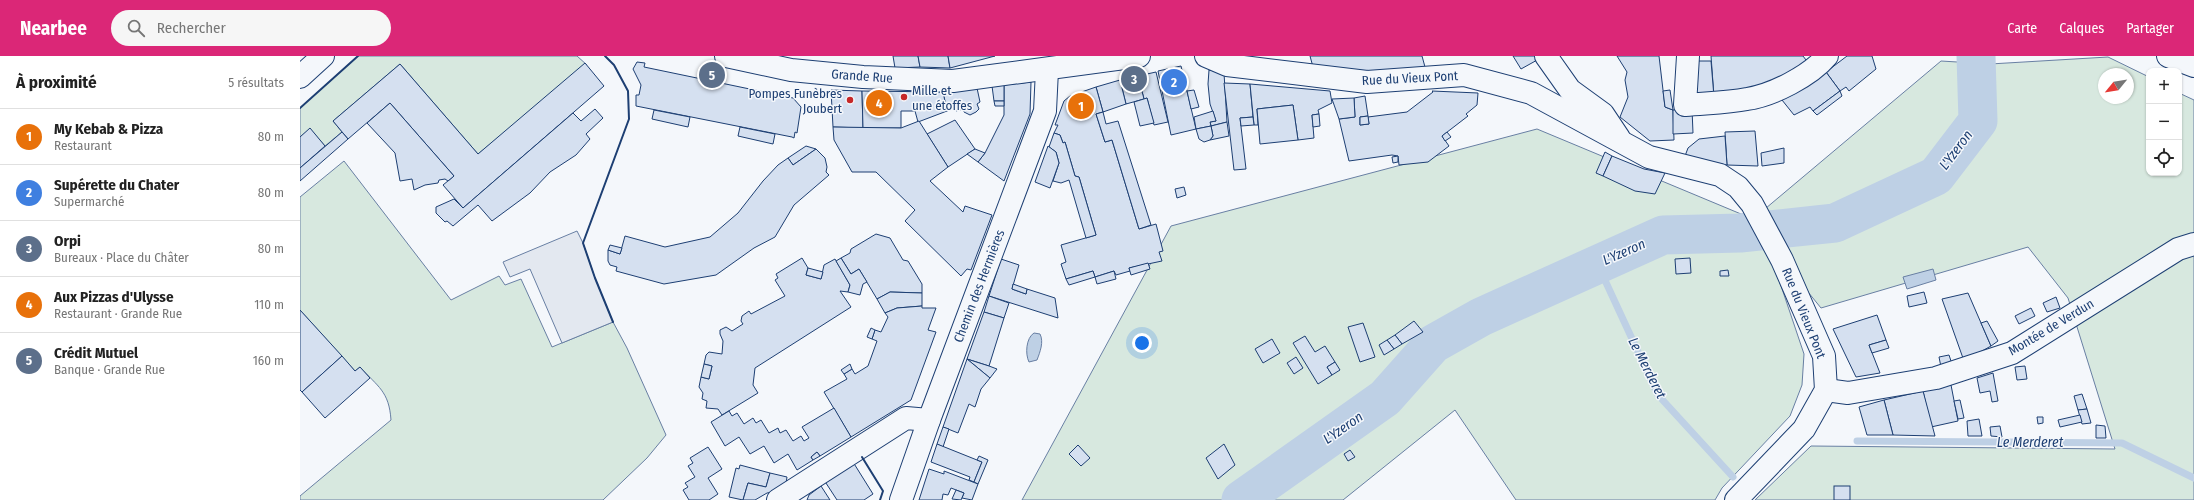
<!DOCTYPE html>
<html lang="fr">
<meta charset="utf-8">
<style>
:root{--surface:#fff;--page:#f6f6f6;--text:#222;--muted:#767676;--line:#e0e0e0;--accent:#db2777}
body{margin:0;font-family:"Fira Sans Condensed",sans-serif;background:var(--page);color:var(--text)}
.controls{position:absolute;right:12px;top:12px;display:grid;overflow:hidden;border-radius:8px;box-shadow:0 1px 3px #0004}
.controls button{width:36px;height:36px;display:grid;place-items:center;padding:0;border:0;border-bottom:1px solid var(--line);background:var(--surface);color:var(--text);font:20px sans-serif}
.compass{position:absolute;left:1798px;top:12px;width:36px;height:36px;border-radius:50%;background:var(--surface);box-shadow:0 1px 3px #0004;rotate:240deg}
.you{position:absolute;left:842px;top:287px;width:14px;height:14px;margin:-10px;border:3px solid #fff;border-radius:50%;background:#1a73e8;box-shadow:0 0 0 6px #1a73e833}
.badge{display:grid;place-items:center;width:26px;height:26px;border-radius:50%;background:var(--accent);color:#fff;font-size:13px;font-weight:700}
.pin{position:absolute;translate:-50% -50%;border:2px solid #fff;box-shadow:0 1px 4px #0006}
.list{margin:0;padding:0;list-style:none}
h2{display:flex;justify-content:space-between;align-items:center;height:52px;margin:0;padding:0 16px;font-size:17px}
h2 small{font-size:13px;font-weight:400;color:var(--muted)}
.list li{display:grid;grid-template-columns:26px 1fr auto;gap:12px;align-items:center;box-sizing:border-box;height:56px;padding:0 16px;border-top:1px solid var(--line)}
.list b{display:block;font-size:15px;white-space:nowrap}
.list p{margin:0;font-size:13px;white-space:nowrap;color:var(--muted)}
.list em{font-size:13px;font-style:normal;color:var(--muted)}
.icon{flex:none;width:22px;height:22px;fill:none;stroke:currentColor;stroke-width:2;stroke-linecap:round;stroke-linejoin:round}
.map{position:relative;flex:none;width:1894px;height:444px;overflow:hidden}
header{display:flex;align-items:center;gap:24px;box-sizing:border-box;height:56px;padding:0 20px;background:var(--accent);color:#fff}
header strong{font-size:19px}
nav{display:flex;gap:22px;margin-inline-start:auto;font-size:14px}
.search{width:280px;height:36px;background:var(--page);display:flex;align-items:center;gap:10px;box-sizing:border-box;padding:0 14px;border-radius:22px;color:var(--muted);font-size:15px}
main{display:flex}
aside{flex:1;background:var(--surface)}
.map>svg:first-child{display:block}
.green{fill:#d7e8df;stroke:#687fa3;fill-rule:evenodd}
.parking{fill:#e3e8f0;stroke:#687fa3}
.water{fill:#bed0e5;stroke:#687fa3}
.lines{fill:none;stroke-linecap:round;stroke-linejoin:round}
.stream{stroke:#bed0e5;stroke-width:7}
.river{stroke:#bed0e5;stroke-width:39}
.building{fill:#d5e0f0;stroke:#1d3f73}
.minor-casing{stroke:#1d3f73;stroke-width:24}
.major-casing{stroke:#1d3f73;stroke-width:24}
.minor{stroke:#f4f7fb;stroke-width:22}
.major{stroke:#f4f7fb;stroke-width:22}
.wall{stroke:#1d3f73;stroke-width:2}
.poi-dot{fill:#c62828;stroke:#f4f7fb;stroke-width:1.5}
.labels{text-anchor:middle;dominant-baseline:central;stroke-width:3;stroke-linejoin:round;paint-order:stroke}
.street-label{font-size:13px;fill:#1d3f73;stroke:#f4f7fb}
.poi-label{font-size:13px;fill:#1d3f73;stroke:#f4f7fb;text-anchor:start}
.water-label{font-size:14px;font-style:italic;fill:#1d3f73;stroke:#f4f7fb}
</style>
<header>
<strong>Nearbee</strong>
<div class="search"><svg class="icon" aria-label="search" viewBox="0 0 24 24"><circle cx="10" cy="10" r="6"/><path d="M15 15l6 6"/></svg>Rechercher</div>
<nav><a>Carte</a><a>Calques</a><a>Partager</a></nav>
</header>
<main>
<aside>
<h2>À proximité<small>5 résultats</small></h2>
<ul class="list">
<li><span class="badge" style="background:#e8710a">1</span><div><b>My Kebab &amp; Pizza</b><p>Restaurant</p></div><em>80 m</em></li>
<li><span class="badge" style="background:#3f7fe0">2</span><div><b>Supérette du Chater</b><p>Supermarché</p></div><em>80 m</em></li>
<li><span class="badge" style="background:#5c6f8a">3</span><div><b>Orpi</b><p>Bureaux · Place du Châter</p></div><em>80 m</em></li>
<li><span class="badge" style="background:#e8710a">4</span><div><b>Aux Pizzas d'Ulysse</b><p>Restaurant · Grande Rue</p></div><em>110 m</em></li>
<li><span class="badge" style="background:#5c6f8a">5</span><div><b>Crédit Mutuel</b><p>Banque · Grande Rue</p></div><em>160 m</em></li>
</ul>
</aside>
<div class="map">
<svg width="1894" height="444" viewBox="0 0 1894 444">
<rect width="100%" height="100%" fill="#f4f7fb"/>
<!-- green -->
<g class="green">
<polygon points="58,0 277,0 287,9 178,98 100,8 33,65 42,76 25,90 10,73 0,81 0,52"/>
<path d="M1808 1 1849 21V117H1879V37L1894 44V444H1455L1511 390 1815 393 1768 242 1728 191 1521 252 1482 204 1472 203 1504 298 1502 329 1490 360 1422 432 1415 444H1216L1155 354 1043 444H722L871 170 1237 73 1453 163 1641 5 1690 8ZM1804 18H1828V42H1804Z"/>
<path d="M44 105 151 244 199 220 205 229 221 223 252 291 313 266 327 292 366 379 347 402 303 444H0V440L91 364C89 335 78 331 60 311L55 315 0 254V141Z"/>
</g>
<!-- parking -->
<polygon class="parking" points="277,175 283,187 295,222 313,266 262,287 230,213 210,221 203,206"/>
<!-- water -->
<g class="water">
<polygon points="1633,213 1636,224 1607,233 1603,221"/>
<path d="M734 277 740 278C744 286 740 296 737 304L729 306C725 298 726 282 734 277Z"/>
</g>
<g class="lines">
<!-- stream -->
<g class="stream">
<polyline points="1297,207 1358,339 1433,421"/>
<polyline points="1557,385 1822,387 1894,422"/>
</g>
<!-- river -->
<polyline class="river" points="941,444 1085,342 1133,288 1181,261 1363,179 1440,177 1535,167 1636,120 1678,65 1676,0"/>
</g>
<!-- building -->
<g class="building">
<polygon points="593,0 618,0 620,11 595,12"/>
<polygon points="618,0 648,0 650,12 620,11"/>
<polygon points="648,0 695,0 650,12"/>
<polygon points="1010,0 1122,0 1125,11 1069,19 1013,11"/>
<polygon points="1213,0 1237,0 1239,3 1221,13"/>
<polygon points="1317,0 1359,0 1365,51 1373,54 1374,84 1350,85 1320,61 1328,41 1325,24 1327,16"/>
<polygon points="1411,0 1503,0 1509,8 1477,28 1414,41"/>
<polygon points="1547,0 1572,0 1576,13 1549,35 1546,31 1540,35 1526,16"/>
<polygon points="1396,5 1411,5 1414,41 1395,43"/>
<polygon points="337,6 345,7 344,11 493,42 501,51 497,77 495,76 494,82 492,81 336,50 336,39 339,39 341,29 333,13"/>
<polygon points="285,7 304,30 163,152 143,129 154,120 90,47 48,83 33,65 100,8 178,98"/>
<polygon points="881,10 896,73 871,79 858,15"/>
<polygon points="909,14 924,17 927,66 911,70 910,66 916,65 910,48 908,28"/>
<polygon points="856,16 868,66 854,69 847,42 844,43 838,20"/>
<polygon points="1526,16 1540,35 1513,55 1510,51 1494,59 1478,39"/>
<polygon points="838,20 844,43 826,48 820,24"/>
<polygon points="820,24 826,48 803,56 796,31"/>
<polygon points="731,26 730,58 704,125 678,106 685,97 704,59 704,29"/>
<polygon points="924,27 950,28 953,61 940,62 946,113 934,114"/>
<polygon points="950,28 1030,35 1032,47 1018,54 1019,58 1012,59 1014,82 998,84 993,49 957,53 958,69 954,69"/>
<polygon points="704,29 704,45 694,45 692,30"/>
<polygon points="796,31 803,56 796,58 805,86 812,84 839,173 856,168 863,195 859,196 862,205 829,212 830,215 816,219 814,215 795,221 793,215 766,223 761,208 766,206 761,189 796,179 779,121 775,120 765,86 763,87 760,79 754,77 758,69 755,69 764,45 770,40"/>
<polygon points="677,32 680,46 677,48 679,53 676,56 670,59 664,56 663,53 656,55 654,52 647,55 643,36"/>
<polygon points="531,34 562,35 563,72 533,71"/>
<polygon points="894,34 899,51 891,53 887,35"/>
<polygon points="1370,34 1373,54 1365,51 1363,35"/>
<polygon points="562,35 643,36 647,55 618,66 615,55 601,55 601,72 563,72"/>
<polygon points="1132,35 1178,37 1177,49 1166,58 1168,60 1142,80 1149,90 1128,106 1099,109 1098,100 1092,99 1049,105 1039,63 1055,61 1054,42 1065,40 1068,60 1060,61 1060,69 1069,68 1068,61 1107,56 1133,36"/>
<polygon points="1540,35 1542,40 1517,59 1513,55"/>
<polygon points="847,42 854,67 840,70 834,46"/>
<polygon points="1054,42 1055,61 1039,63 1032,43"/>
<polygon points="694,45 704,45 704,50 695,50"/>
<polygon points="90,47 154,120 148,125 145,123 139,124 138,127 125,129 114,134 112,123 100,125 95,97 67,67"/>
<polygon points="993,49 998,84 960,88 957,53"/>
<polygon points="295,53 303,62 286,78 290,83 276,99 250,116 230,137 192,165 178,149 153,170 147,165 145,166 136,157 136,151 154,143 163,152 273,57 281,65"/>
<polygon points="1392,53 1393,77 1373,78 1373,54"/>
<polygon points="354,54 390,61 388,71 352,63"/>
<polygon points="913,55 916,65 910,66 911,70 896,73 894,61"/>
<polygon points="803,56 806,68 818,65 851,169 839,173 812,84 805,86 796,58"/>
<polygon points="1019,58 1020,70 1013,71 1012,59"/>
<polygon points="1068,60 1069,68 1060,69 1060,61"/>
<polygon points="953,61 954,69 941,70 940,62"/>
<polygon points="655,64 675,93 648,111 627,78"/>
<polygon points="619,65 648,111 630,125 663,156 665,150 692,159 671,214 667,213 661,220 605,165 615,154 576,116 552,116 534,84 533,71 601,72"/>
<polygon points="927,66 929,80 910,84 913,80 911,70"/>
<polygon points="911,70 913,80 910,84 904,86 899,83 896,73"/>
<polygon points="440,71 475,78 473,88 438,80"/>
<polygon points="10,72 25,90 0,112 0,81"/>
<polygon points="1455,75 1458,110 1427,109 1425,76"/>
<polygon points="42,76 48,83 0,125 0,112"/>
<polygon points="1147,76 1151,81 1145,85 1142,80"/>
<polygon points="754,77 760,79 763,87 765,86 775,120 779,121 796,179 786,182 769,124 761,127 753,125 759,107 756,96 749,91"/>
<polygon points="1425,80 1427,109 1398,105 1385,100 1388,92 1399,83"/>
<polygon points="506,90 516,93 493,109 488,102"/>
<polygon points="748,90 756,96 759,107 750,132 735,126"/>
<polygon points="1484,92 1484,107 1462,110 1461,97"/>
<polygon points="516,93 525,102 527,111 526,116 529,119 494,149 475,181 454,192 416,219 364,228 316,215 317,211 310,209 308,205 308,194 320,198 325,180 365,191 410,181 438,157 463,125 478,109 488,102 493,109"/>
<polygon points="675,93 685,97 678,106 667,98"/>
<polygon points="1305,96 1312,100 1303,120 1296,117"/>
<polygon points="1098,100 1098,106 1093,107 1092,101"/>
<polygon points="1312,100 1344,113 1365,117 1355,138 1335,135 1303,120"/>
<polygon points="884,131 886,139 877,142 875,133"/>
<polygon points="576,178 590,182 603,204 608,205 622,228 622,237 590,236 577,243 559,213 551,218 541,202 550,197 551,193"/>
<polygon points="310,189 322,192 320,198 308,194"/>
<polygon points="502,202 508,212 506,219 521,223 524,209 535,203 550,229 548,236 540,235 551,251 455,312 453,329 458,337 422,359 418,353 406,352 407,345 402,343 403,337 399,331 401,321 409,323 412,310 404,308 406,299 409,296 422,298 423,285 420,278 420,274 426,271 432,275 443,268 441,265 442,260 449,255 451,258 485,240 475,224 478,222 476,218"/>
<polygon points="541,202 551,218 559,213 567,226 563,228 560,239 548,236 550,229 536,205"/>
<polygon points="1390,202 1391,217 1376,218 1375,203"/>
<polygon points="701,203 719,209 712,233 726,238 727,233 755,242 758,262 689,240"/>
<polygon points="848,207 850,213 831,219 829,212"/>
<polygon points="508,212 523,216 521,223 506,219"/>
<polygon points="1428,214 1429,220 1420,220 1420,215"/>
<polygon points="793,215 795,221 769,229 766,223"/>
<polygon points="814,215 816,223 797,228 795,221"/>
<polygon points="713,228 727,233 726,238 712,233"/>
<polygon points="590,236 622,237 622,250 597,252 585,257 577,243"/>
<polygon points="1624,236 1627,247 1609,251 1607,240"/>
<polygon points="1668,237 1691,290 1664,305 1642,243"/>
<polygon points="689,240 709,247 704,262 684,256"/>
<polygon points="1756,241 1760,252 1747,256 1743,247"/>
<polygon points="622,250 622,252 636,252 628,274 636,276 611,344 551,381 524,336 547,323 544,318 552,313 555,318 568,310 577,285 572,283 575,274 581,276 588,261 585,257 597,252"/>
<polygon points="1731,252 1735,260 1719,268 1715,260"/>
<polygon points="0,254 42,300 2,336 0,334"/>
<polygon points="684,256 704,262 689,310 667,303"/>
<polygon points="1577,259 1586,284 1569,289 1580,317 1556,321 1533,273"/>
<polygon points="1114,265 1123,276 1102,288 1095,279"/>
<polygon points="1687,265 1698,285 1691,290 1681,267"/>
<polygon points="1063,267 1075,301 1060,306 1048,271"/>
<polygon points="571,272 575,274 572,283 567,281"/>
<polygon points="1095,279 1102,288 1094,293 1087,284"/>
<polygon points="1005,280 1015,296 1025,290 1035,306 1027,311 1032,319 1018,328 993,287"/>
<polygon points="972,283 980,297 963,307 955,293"/>
<polygon points="1087,284 1094,293 1084,299 1079,289"/>
<polygon points="1586,284 1589,292 1572,297 1569,289"/>
<polygon points="1649,299 1652,308 1641,311 1639,301"/>
<polygon points="42,300 55,315 60,311 70,322 25,362 2,336"/>
<polygon points="996,301 1003,312 994,318 987,307"/>
<polygon points="667,303 689,310 697,313 690,322"/>
<polygon points="667,303 690,322 681,333 675,351 669,348 658,377 643,371"/>
<polygon points="1035,306 1040,314 1032,319 1027,311"/>
<polygon points="404,308 412,310 409,323 401,321"/>
<polygon points="550,308 552,313 544,318 541,314"/>
<polygon points="1725,310 1727,323 1717,324 1715,311"/>
<polygon points="1693,317 1698,345 1692,346 1690,335 1680,337 1677,322"/>
<polygon points="1651,329 1658,365 1631,371 1623,335"/>
<polygon points="1623,335 1635,380 1593,379 1584,344"/>
<polygon points="1782,338 1787,353 1778,354 1774,340"/>
<polygon points="1584,344 1593,379 1567,379 1559,351"/>
<polygon points="1660,344 1664,362 1658,363 1654,345"/>
<polygon points="534,352 551,381 520,400 517,396 511,401 513,404 497,414 488,398 474,407 464,390 450,398 439,381 425,390 411,366 429,355 432,360 437,357 444,368 453,362 456,367 461,364 469,377 478,372 480,377 486,374 493,385 501,380 504,385 509,382 502,371"/>
<polygon points="1787,353 1791,367 1782,368 1778,354"/>
<polygon points="1780,359 1782,366 1760,371 1758,364"/>
<polygon points="1737,361 1743,361 1743,367 1738,368"/>
<polygon points="1679,363 1682,380 1668,380 1667,365"/>
<polygon points="1796,369 1805,370 1806,382 1796,382"/>
<polygon points="1700,370 1702,381 1691,380 1690,371"/>
<polygon points="643,371 649,373 643,391 637,388"/>
<polygon points="637,388 682,406 674,426 669,424 670,421 631,406"/>
<polygon points="924,388 935,409 918,423 906,402"/>
<polygon points="778,389 790,402 781,410 769,398"/>
<polygon points="408,391 422,413 408,422 418,438 409,444 389,444 383,434 388,431 385,427 395,421 388,410 393,407 390,402"/>
<polygon points="1050,394 1055,401 1048,405 1044,398"/>
<polygon points="517,396 520,400 513,404 511,401"/>
<polygon points="679,400 688,404 678,428 674,426 682,406 677,404"/>
<polygon points="553,406 573,438 564,444 537,444 524,424"/>
<polygon points="440,409 470,417 466,431 448,427 443,444 429,441 436,412 439,413"/>
<polygon points="629,413 644,418 644,415 678,428 672,444 662,442 664,437 651,432 648,439 643,438 642,444 619,444"/>
<polygon points="470,417 487,421 485,434 467,437 455,444 443,444 448,427 466,431"/>
<polygon points="521,430 530,444 507,444 509,439"/>
<rect x="1534" y="430" width="16" height="14"/>
<polygon points="656,434 664,437 661,444 652,443"/>
</g>
<g class="lines">
<defs>
<g id="minor">
<polyline points="426,0 491,14 563,21 653,25 839,0"/>
<polyline points="906,0 927,9 1067,26 1164,19 1231,37 1349,101 1420,119 1438,131 1452,148 1482,204 1524,300 1526,334 1504,373 1436,444"/>
<polyline points="1246,0 1270,34 1303,58 1319,82"/>
<path d="M1388 0 1385 49C1406 47 1427 47 1447 43 1473 39 1510 20 1527 0"/>
<polyline points="1868,0 1894,10"/>
<polyline points="1526,334 1548,337 1636,322 1712,297 1878,193 1894,188"/>
<polyline points="478,444 606,362 629,364"/>
<polyline points="601,444 629,364 745,55 747,14"/>
</g>
<polyline id="major" points="0,21 23,0"/>
</defs>
<!-- minor casing -->
<use href="#minor" class="minor-casing"/>
<!-- major casing -->
<use href="#major" class="major-casing"/>
<!-- minor -->
<use href="#minor" class="minor"/>
<!-- major -->
<use href="#major" class="major"/>
<!-- wall -->
<g class="wall">
<polyline points="305,0 314,9 328,35 329,63 283,187 295,222 313,266"/>
<polyline points="0,52 58,0"/>
<polyline points="562,401 583,435 580,444"/>
</g>
</g>
<!-- markers -->
<g class="poi-dot">
<circle cx="604" cy="41" r="4"/>
<circle cx="550" cy="44" r="4"/>
</g>
<g class="labels">
<!-- street labels -->
<g class="street-label">
<text transform="translate(562 20) rotate(4)">Grande Rue</text>
<text transform="translate(1110 22) rotate(-3)">Rue du Vieux Pont</text>
<text transform="translate(679 230) rotate(-69)">Chemin des Hermières</text>
<text transform="translate(1504 257) rotate(68)">Rue du Vieux Pont</text>
<text transform="translate(1751 271) rotate(-31)">Montée de Verdun</text>
</g>
<!-- poi labels -->
<g class="poi-label">
<text x="612" y="34">Mille et<tspan x="612" dy="15">une étoffes</tspan></text>
<text x="542" y="37" text-anchor="end">Pompes Funèbres<tspan x="542" dy="15">Joubert</tspan></text>
</g>
<!-- water labels -->
<g class="water-label">
<text transform="translate(1656 94) rotate(-53)">L'Yzeron</text>
<text transform="translate(1324 196) rotate(-24)">L'Yzeron</text>
<text transform="translate(1347 312) rotate(63)">Le Merderet</text>
<text transform="translate(1043 372) rotate(-35)">L'Yzeron</text>
<text x="1730" y="386">Le Merderet</text>
</g>
</g>
</svg>
<div class="controls">
<button>+</button>
<button>−</button>
<button><svg class="icon" aria-label="locate" viewBox="0 0 24 24"><circle cx="12" cy="12" r="6"/><path d="M12 2v4M12 18v4M2 12h4M18 12h4"/></svg></button>
</div>
<svg class="compass" viewBox="-18 -18 36 36"><path d="M0-13l5 13h-10z" fill="#e53935"/><path d="M0 13l5-13h-10z" fill="#767676"/></svg>
<div class="you"></div>
<div class="pin badge" style="left:781px;top:50px;background:#e8710a">1</div>
<div class="pin badge" style="left:874px;top:26px;background:#3f7fe0">2</div>
<div class="pin badge" style="left:834px;top:23px;background:#5c6f8a">3</div>
<div class="pin badge" style="left:579px;top:47px;background:#e8710a">4</div>
<div class="pin badge" style="left:412px;top:19px;background:#5c6f8a">5</div>
</div>
</main>
